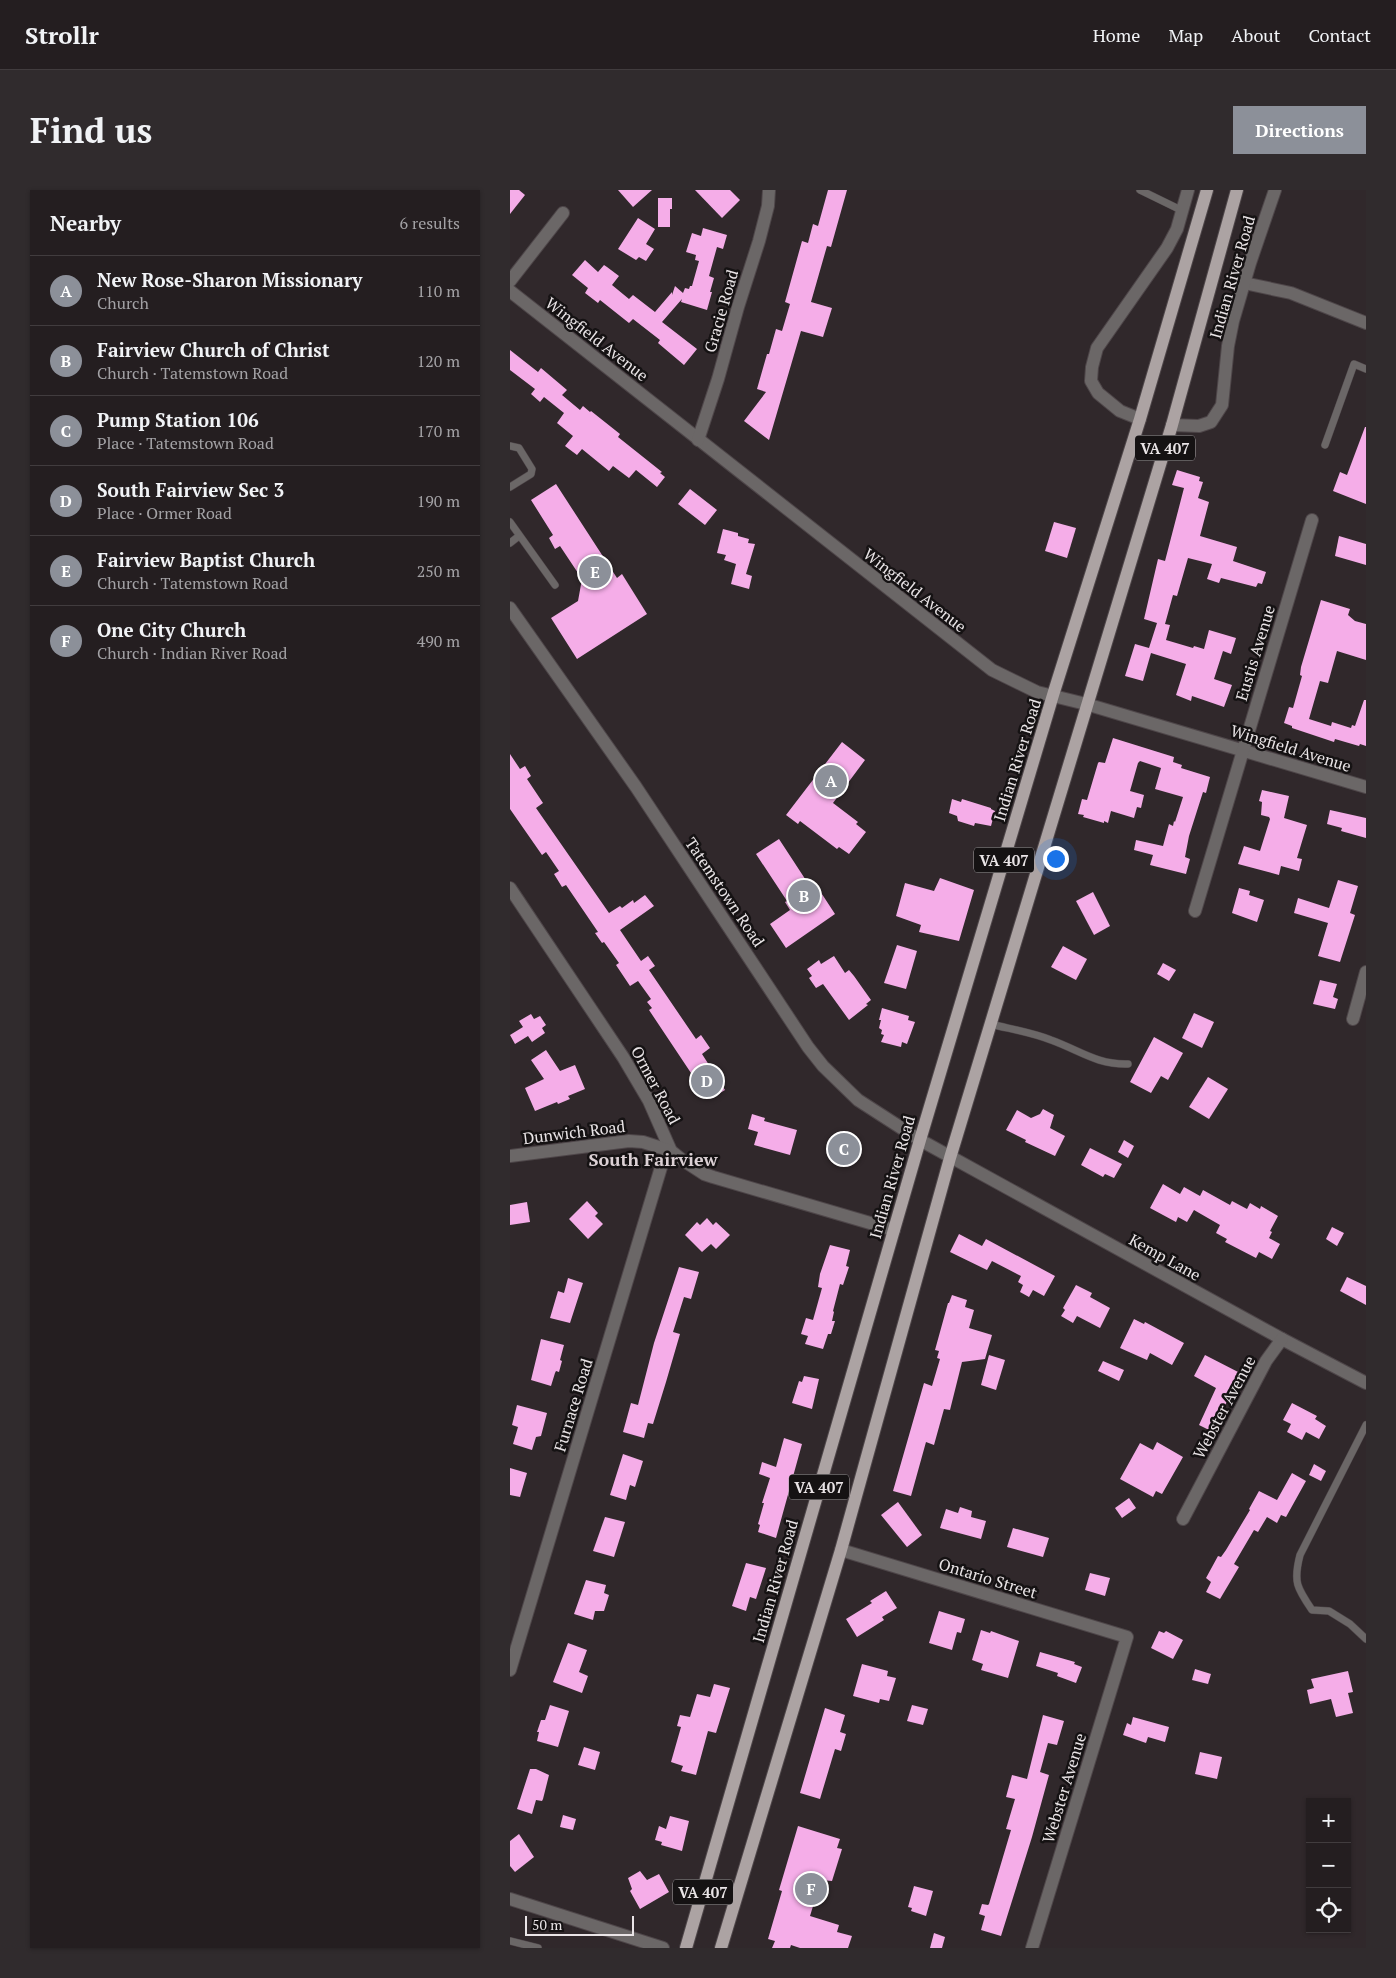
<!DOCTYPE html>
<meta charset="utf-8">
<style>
:root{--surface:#241e20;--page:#302b2d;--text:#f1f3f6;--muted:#a3a2a5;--line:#413c3e;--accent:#8c9099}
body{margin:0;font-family:"PT Serif",serif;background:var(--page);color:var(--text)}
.controls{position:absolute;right:15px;bottom:15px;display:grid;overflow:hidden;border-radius:0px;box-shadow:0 1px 4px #0004}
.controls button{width:45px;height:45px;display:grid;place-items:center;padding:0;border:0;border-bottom:1px solid var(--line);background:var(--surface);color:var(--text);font:25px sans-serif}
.scale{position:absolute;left:15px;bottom:12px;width:109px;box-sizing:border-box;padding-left:5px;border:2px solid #e9e4e6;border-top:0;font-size:14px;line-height:18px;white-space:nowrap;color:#e9e4e6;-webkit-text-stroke:4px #151213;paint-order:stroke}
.you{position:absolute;left:545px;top:668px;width:18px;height:18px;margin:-12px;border:4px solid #fff;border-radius:50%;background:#1a73e8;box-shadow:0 0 0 8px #1a73e833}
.badge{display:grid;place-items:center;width:32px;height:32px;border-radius:50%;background:var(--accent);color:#fff;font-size:16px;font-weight:700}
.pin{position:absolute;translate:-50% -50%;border:2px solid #fff;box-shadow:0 1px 5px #0006}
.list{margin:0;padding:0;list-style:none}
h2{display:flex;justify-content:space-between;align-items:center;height:65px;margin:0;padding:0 20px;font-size:21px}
h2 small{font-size:16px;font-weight:400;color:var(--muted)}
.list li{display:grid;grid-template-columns:32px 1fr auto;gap:15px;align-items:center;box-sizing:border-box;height:70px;padding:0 20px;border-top:1px solid var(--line)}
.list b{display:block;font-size:19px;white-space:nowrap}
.list p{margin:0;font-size:16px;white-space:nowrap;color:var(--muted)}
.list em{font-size:16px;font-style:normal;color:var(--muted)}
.icon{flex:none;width:28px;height:28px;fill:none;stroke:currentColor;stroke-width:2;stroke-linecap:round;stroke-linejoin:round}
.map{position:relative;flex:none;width:856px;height:1758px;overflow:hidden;border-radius:0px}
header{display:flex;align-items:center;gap:30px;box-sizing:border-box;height:70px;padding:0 25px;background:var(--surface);border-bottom:1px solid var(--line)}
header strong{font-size:24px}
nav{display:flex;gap:28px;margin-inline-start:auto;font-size:18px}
.intro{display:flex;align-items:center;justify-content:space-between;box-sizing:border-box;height:120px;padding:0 30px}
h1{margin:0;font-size:35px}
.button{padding:12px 22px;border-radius:0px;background:var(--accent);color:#fff;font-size:18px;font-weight:700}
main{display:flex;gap:30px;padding:0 30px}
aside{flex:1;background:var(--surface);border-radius:0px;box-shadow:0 1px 4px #0004}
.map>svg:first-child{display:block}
.building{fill:#f5ade8}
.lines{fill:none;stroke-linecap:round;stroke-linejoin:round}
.lane-casing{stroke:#4e4649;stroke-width:8}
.street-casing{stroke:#4e4649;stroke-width:14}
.primary-casing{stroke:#4e4649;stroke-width:14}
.lane{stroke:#6b6767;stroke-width:7}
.street{stroke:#6b6767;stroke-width:12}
.primary{stroke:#aca3a3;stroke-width:12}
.labels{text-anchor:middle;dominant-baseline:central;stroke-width:5;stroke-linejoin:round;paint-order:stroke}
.shield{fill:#151213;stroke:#a9a5a7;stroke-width:1}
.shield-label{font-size:15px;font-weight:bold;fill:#e9e4e6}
.street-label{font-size:16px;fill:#e9e4e6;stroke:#151213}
.neighbourhood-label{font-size:18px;font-weight:bold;fill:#dcd1d5;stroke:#151213}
</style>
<header>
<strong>Strollr</strong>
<nav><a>Home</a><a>Map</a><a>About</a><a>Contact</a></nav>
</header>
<div class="intro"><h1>Find us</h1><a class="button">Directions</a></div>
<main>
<aside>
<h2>Nearby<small>6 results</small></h2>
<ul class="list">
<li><span class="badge">A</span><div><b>New Rose-Sharon Missionary</b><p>Church</p></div><em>110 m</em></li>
<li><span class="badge">B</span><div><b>Fairview Church of Christ</b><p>Church · Tatemstown Road</p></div><em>120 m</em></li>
<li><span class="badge">C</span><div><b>Pump Station 106</b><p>Place · Tatemstown Road</p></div><em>170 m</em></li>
<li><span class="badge">D</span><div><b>South Fairview Sec 3</b><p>Place · Ormer Road</p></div><em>190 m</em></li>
<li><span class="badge">E</span><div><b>Fairview Baptist Church</b><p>Church · Tatemstown Road</p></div><em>250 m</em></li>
<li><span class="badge">F</span><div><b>One City Church</b><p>Church · Indian River Road</p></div><em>490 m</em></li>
</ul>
</aside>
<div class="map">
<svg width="856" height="1758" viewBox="0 0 856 1758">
<rect width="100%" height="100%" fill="#30282b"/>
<!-- building -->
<g class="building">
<polygon points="0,0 9,0 15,5 0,24"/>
<polygon points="108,0 142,0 123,17"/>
<polygon points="185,0 220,0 230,10 212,28"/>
<polygon points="318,0 337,0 321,57 317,56 301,112 322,118 313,147 291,141 259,250 234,231 256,202 247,199 257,164 259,164 266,139 272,141 280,114 275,112 292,51 298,53 303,34 308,36"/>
<polygon points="148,8 162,8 162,19 160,19 160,37 148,37"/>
<polygon points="128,28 145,39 136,54 144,59 136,71 129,67 126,70 108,59"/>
<polygon points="193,38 217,45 213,59 207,57 199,86 204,88 200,102 202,102 197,120 171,112 172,109 152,132 187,159 174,175 148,153 150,150 123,129 119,133 90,110 88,113 75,103 78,98 62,85 75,70 88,82 94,75 97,77 109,86 102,95 119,109 123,105 145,122 162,102 162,105 165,96 173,103 175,98 179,99 180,96 182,96 189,71 185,70 186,65 176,62 182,43 191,46"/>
<polygon points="0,160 28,182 31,178 57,200 52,205 70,220 73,216 80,222 81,221 110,244 108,247 152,282 150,283 155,287 147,297 126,280 119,288 103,276 99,281 72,259 67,265 55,256 63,246 47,233 54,223 34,207 30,212 21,204 25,199 0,180"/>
<polygon points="855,237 856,237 856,314 823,301 830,282 837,285"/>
<polygon points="667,280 690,287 689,291 693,292 688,308 699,312 690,346 727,357 723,371 756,382 752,394 748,393 746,397 711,388 709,393 697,389 702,374 678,368 667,406 663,405 655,434 660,435 656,450 683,458 684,456 694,459 699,440 726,448 721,464 713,461 704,489 722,495 714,517 682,506 681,511 666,505 676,474 641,463 633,491 615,486 625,454 639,458 647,433 634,429 648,369 655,371 674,298 662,295"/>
<polygon points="46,294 107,388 112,384 137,424 67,469 41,428 68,411 72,389 50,356 45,359 39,348 43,345 21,310"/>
<polygon points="180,299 207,320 195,335 168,314"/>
<polygon points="544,332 566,338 557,368 535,361"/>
<polygon points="213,339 228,343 228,346 239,349 238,353 245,354 236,384 242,386 239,399 221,394 226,374 214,370 216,365 207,363"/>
<polygon points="829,346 856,354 856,375 825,366"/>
<polygon points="811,410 840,419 838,425 845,431 856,434 856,470 827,461 818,493 810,491 799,529 821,536 822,532 841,538 842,535 845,536 854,510 856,510 856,556 850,554 849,556 825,549 824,552 782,538 782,536 774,533 779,517 783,518 792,486 790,485 791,477"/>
<polygon points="603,548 664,567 663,572 672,575 671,578 700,587 696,603 693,602 679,646 675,667 680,669 676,684 640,675 643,665 624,660 626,650 653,656 659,634 663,636 664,631 665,632 673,607 645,599 651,578 630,571 628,573 620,601 634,605 631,618 627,617 624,628 601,621 598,633 594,631 594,633 573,627 574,625 568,624 572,609 577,610 588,573 589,572 595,573"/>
<polygon points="332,552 355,570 323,613 348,632 346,634 356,642 339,664 329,657 327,659 290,631 288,634 276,625"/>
<polygon points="0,564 10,579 15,576 21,586 17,589 33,613 26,618 99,723 110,716 112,718 123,710 124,713 135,705 144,716 110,740 131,771 138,766 145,776 139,780 186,849 191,845 200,858 192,864 215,900 202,908 197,902 195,904 139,820 142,818 137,812 141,809 128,791 120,796 106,775 109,773 94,752 92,753 85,743 88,742 56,695 52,697 44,684 49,681 36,662 32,665 0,619"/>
<polygon points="752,600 779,606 774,628 797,635 787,668 792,669 789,681 771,676 769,685 728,674 734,656 750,661 760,629 759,627 751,625 752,612 749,611"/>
<polygon points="442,609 451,612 452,609 481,618 481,619 485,621 481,636 465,633 464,636 448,631 447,626 439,623"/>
<polygon points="820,620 856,628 856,648 831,641 832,638 817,634"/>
<polygon points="269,649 303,701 308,698 325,724 276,758 260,734 280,720 275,712 277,711 246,664"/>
<polygon points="430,688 464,700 449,751 409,742 411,735 386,726 395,693 424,701"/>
<polygon points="828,690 848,696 840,723 845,725 830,772 808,766 818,733 784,723 788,708 819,718"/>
<polygon points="729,698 740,701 739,705 754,710 747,732 722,723"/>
<polygon points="583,702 600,736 584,745 566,711"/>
<polygon points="387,755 407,761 396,799 374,793"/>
<polygon points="553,756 577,769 566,790 541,777"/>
<polygon points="324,766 335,783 339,780 344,786 361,810 356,814 358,815 339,830 313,794 306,798 299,788 302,786 297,779 309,770 311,774"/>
<polygon points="653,773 666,780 659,791 647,784"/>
<polygon points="810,790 827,794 823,807 828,809 825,819 803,814"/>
<polygon points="372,818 399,826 398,830 405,832 397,854 392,852 391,857 371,852 374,845 371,844 372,840 369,838 371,830 369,830"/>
<polygon points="684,823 704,832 692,858 672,848"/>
<polygon points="21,824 24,829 30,826 36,835 32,838 35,843 22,852 18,846 5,854 0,845 13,837 9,831"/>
<polygon points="644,847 673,863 658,890 651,886 641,903 620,892"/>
<polygon points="36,860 50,881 65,875 75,899 58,906 60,909 48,914 47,912 25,921 15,898 34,889 21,870"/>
<polygon points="698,887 718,899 699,929 679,917"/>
<polygon points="533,919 544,925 540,938 555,946 545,966 515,952 516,950 496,940 507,920 521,928 530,924"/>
<polygon points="242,924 255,928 254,931 287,940 280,965 244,955 248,942 238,939"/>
<polygon points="614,950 624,956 618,968 608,962"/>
<polygon points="580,958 612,974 604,988 595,984 593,987 571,975"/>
<polygon points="653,994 670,1004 674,997 690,1006 693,1000 720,1015 722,1011 737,1019 740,1013 750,1019 751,1016 768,1026 760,1041 762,1042 759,1048 770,1054 762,1069 749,1062 746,1068 715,1052 717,1049 706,1043 710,1035 684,1020 677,1032 668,1027 666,1032 640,1018"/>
<polygon points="77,1011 88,1023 85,1026 93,1034 78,1049 59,1029"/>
<polygon points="17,1012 20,1032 0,1035 0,1015"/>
<polygon points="197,1028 203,1035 206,1032 220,1045 206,1059 201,1054 192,1062 175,1045 187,1032 190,1035"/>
<polygon points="822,1037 834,1043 827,1056 816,1049"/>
<polygon points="449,1044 472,1056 476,1049 545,1086 534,1106 523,1100 519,1107 510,1102 513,1095 508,1092 511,1086 482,1071 477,1080 440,1062"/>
<polygon points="320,1055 340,1060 336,1076 339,1077 333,1095 330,1094 323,1121 324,1122 322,1131 325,1131 321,1144 318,1144 313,1159 295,1154 298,1146 291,1144 296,1128 303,1130 312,1098 308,1097 310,1084"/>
<polygon points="169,1077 189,1082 181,1109 174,1107 163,1142 170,1144 156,1192 143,1234 138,1233 134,1248 113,1242 121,1213 128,1215 144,1153"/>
<polygon points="837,1087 856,1096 856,1115 830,1101"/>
<polygon points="58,1088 73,1093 60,1133 40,1128 48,1101 54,1103"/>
<polygon points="566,1095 582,1103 580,1107 600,1118 590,1138 567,1126 563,1133 551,1126 555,1120 553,1118"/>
<polygon points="442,1105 457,1110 455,1117 464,1120 459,1138 482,1145 475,1169 452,1172 440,1220 434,1219 424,1255 416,1252 401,1306 383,1301 414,1193 422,1196 430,1169 427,1168 429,1161 425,1160 438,1113 439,1113"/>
<polygon points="624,1129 634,1134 635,1132 674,1153 662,1175 640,1163 637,1170 610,1158"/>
<polygon points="31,1149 54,1155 50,1170 52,1171 49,1182 46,1181 45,1183 41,1196 21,1190"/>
<polygon points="479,1165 495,1170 486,1200 471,1195"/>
<polygon points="695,1165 732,1184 701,1241 689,1235 706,1198 684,1186"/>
<polygon points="593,1171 614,1180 609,1191 588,1181"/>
<polygon points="294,1186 309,1189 302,1219 282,1213 289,1191 292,1192"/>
<polygon points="782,1213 807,1226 805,1229 816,1236 809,1249 796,1242 792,1250 777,1242 781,1234 773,1230"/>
<polygon points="7,1215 37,1223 31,1246 26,1247 22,1260 3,1254 8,1237 2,1235"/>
<polygon points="274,1248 292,1254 266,1348 248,1342 250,1335 248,1334 254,1313 252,1313 260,1288 249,1284 252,1272 266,1277"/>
<polygon points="647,1252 673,1267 652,1304 646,1301 643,1307 610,1289 630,1253 643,1260"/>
<polygon points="113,1264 133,1271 125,1297 120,1295 116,1310 100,1305"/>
<polygon points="804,1274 816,1281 811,1291 799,1285"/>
<polygon points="0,1278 17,1283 10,1307 0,1305"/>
<polygon points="782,1283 796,1291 776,1327 771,1325 767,1333 757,1327 748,1342 744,1340 724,1374 729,1377 710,1409 696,1402 701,1392 696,1388 708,1366 711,1367 716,1360 740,1320 739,1319 749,1301 767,1310"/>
<polygon points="619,1308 626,1318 612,1328 605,1318"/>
<polygon points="388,1312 412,1345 397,1357 371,1325"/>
<polygon points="450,1317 462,1321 461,1327 476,1331 471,1349 430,1338 436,1319 448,1323"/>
<polygon points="95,1327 115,1332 104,1367 83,1361"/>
<polygon points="503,1338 539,1348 533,1367 497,1357"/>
<polygon points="236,1373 256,1378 246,1409 240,1407 236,1421 222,1416"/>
<polygon points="580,1383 600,1388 595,1406 575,1400"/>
<polygon points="76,1390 96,1395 94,1403 99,1405 94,1421 85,1421 83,1430 64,1424"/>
<polygon points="376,1401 387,1418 372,1427 374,1430 347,1447 336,1429 362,1413 360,1411"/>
<polygon points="429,1421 455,1429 451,1443 447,1442 442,1460 419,1453"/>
<polygon points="471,1440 480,1443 481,1441 509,1451 498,1488 471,1480 473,1474 462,1470"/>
<polygon points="649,1441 654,1443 656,1441 673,1450 663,1469 641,1458"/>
<polygon points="58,1453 77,1460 69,1482 78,1486 72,1503 43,1492"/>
<polygon points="530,1462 565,1472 564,1474 572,1477 566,1493 547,1486 548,1483 526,1476"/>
<polygon points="352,1474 378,1481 377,1486 386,1488 379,1511 370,1509 369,1513 343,1506"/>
<polygon points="685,1479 701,1484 698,1494 682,1490"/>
<polygon points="838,1481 843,1502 838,1503 843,1523 826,1527 821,1509 800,1514 797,1500 804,1498 801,1489"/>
<polygon points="204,1494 220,1498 206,1543 198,1541 186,1585 171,1581 173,1576 161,1572 171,1537 167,1536 170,1525 180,1527 187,1504 200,1507"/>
<polygon points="40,1515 59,1521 48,1557 27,1551 29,1542 27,1542 31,1530 35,1530"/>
<polygon points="402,1515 418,1519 413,1535 397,1531"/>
<polygon points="315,1518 335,1525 330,1542 336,1544 331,1561 325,1559 310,1609 290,1603"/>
<polygon points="533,1525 554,1531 547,1555 538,1553 530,1582 539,1585 522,1647 491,1746 471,1740 475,1726 469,1724 472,1714 478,1715 479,1714 501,1640 496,1639 505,1609 496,1607 502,1585 517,1589"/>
<polygon points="623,1527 659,1537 655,1552 638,1547 636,1553 613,1545 617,1533 621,1535"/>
<polygon points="74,1557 90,1562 85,1580 68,1575"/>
<polygon points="690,1562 712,1567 707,1589 685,1584"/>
<polygon points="20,1579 26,1579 39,1585 33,1609 32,1611 26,1610 22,1624 7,1619"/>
<polygon points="53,1625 66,1629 63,1640 50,1637"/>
<polygon points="160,1626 179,1631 172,1661 151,1655 152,1652 145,1650 149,1636 156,1639"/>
<polygon points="288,1636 330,1649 327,1658 332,1659 322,1691 311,1690 300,1726 329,1735 327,1742 342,1746 338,1758 290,1758 281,1755 280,1758 262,1758 265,1751 258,1749 272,1701 269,1700"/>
<polygon points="9,1644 24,1667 5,1682 0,1676 0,1651"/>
<polygon points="130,1681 137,1690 149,1684 159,1702 130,1719 120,1701 122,1699 118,1688"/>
<polygon points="404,1696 423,1701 416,1726 401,1721 402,1718 398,1717"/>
<polygon points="424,1743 435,1747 432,1758 420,1758"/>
</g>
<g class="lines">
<defs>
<g id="lane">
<polyline points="630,0 673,21"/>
<polyline points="815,255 844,174 856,179"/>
<polyline points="0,256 9,258 22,279 21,284 0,297"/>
<polyline points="0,332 45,395"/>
<polyline points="0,353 9,346"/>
<path d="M480 834C500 839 521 842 541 850 569 860 587 875 618 874"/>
<path d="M856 1235 790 1365C783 1392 787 1398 802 1420L819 1421 840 1434 856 1449"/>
<polyline points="0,1751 28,1758"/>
</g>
<g id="street">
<polyline points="0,91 53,23"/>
<polyline points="734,93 781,103 856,133"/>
<polyline points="0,101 482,480 527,502 576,514 856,597"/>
<polyline points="630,229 610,221 588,203 581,191 582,177 587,158 657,58 667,39 678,0"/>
<polyline points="662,235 689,236 701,232 712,215 718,156 723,131 740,73 765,0"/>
<polyline points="188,250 208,189 228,117 249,51 258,16 259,0"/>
<polyline points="0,418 126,597 298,857 313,876 348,910 410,950 772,1149 856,1193"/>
<polyline points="0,698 113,867 139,911 161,961 171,969 194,984 203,987 384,1040"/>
<polyline points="685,721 802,330"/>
<polyline points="843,829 856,782"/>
<polyline points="0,966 119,951 133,952 161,961 152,974 0,1480"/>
<polyline points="673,1329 756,1171 772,1149"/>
<polyline points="331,1360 617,1447 522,1758"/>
<polyline points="0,1709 153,1758"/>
</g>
<g id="primary">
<polyline points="176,1758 410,950 543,505 630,229 697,0"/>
<polyline points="211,1758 331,1360 440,968 662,235 727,0"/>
</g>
</defs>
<!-- lane casing -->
<use href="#lane" class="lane-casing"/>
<!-- street casing -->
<use href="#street" class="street-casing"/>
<!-- primary casing -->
<use href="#primary" class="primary-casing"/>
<!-- lane -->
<use href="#lane" class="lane"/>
<!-- street -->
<use href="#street" class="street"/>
<!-- primary -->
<use href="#primary" class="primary"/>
</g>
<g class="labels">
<!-- shield labels -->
<g class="shield">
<rect x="625" y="245.5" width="60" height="25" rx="4"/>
<rect x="464" y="657.5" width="60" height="25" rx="4"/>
<rect x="279" y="1284.5" width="60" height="25" rx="4"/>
<rect x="163" y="1689.5" width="60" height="25" rx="4"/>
</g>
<g class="shield-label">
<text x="655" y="258">VA 407</text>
<text x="494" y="670">VA 407</text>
<text x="309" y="1297">VA 407</text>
<text x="193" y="1702">VA 407</text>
</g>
<!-- street labels -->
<g class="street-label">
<text transform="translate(722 87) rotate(-74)">Indian River Road</text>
<text transform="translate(211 121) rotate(-74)">Gracie Road</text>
<text transform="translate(87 149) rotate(38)">Wingfield Avenue</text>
<text transform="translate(405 400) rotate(38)">Wingfield Avenue</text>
<text transform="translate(745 463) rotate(-73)">Eustis Avenue</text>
<text transform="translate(781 558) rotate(17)">Wingfield Avenue</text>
<text transform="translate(507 570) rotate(-73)">Indian River Road</text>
<text transform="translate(215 702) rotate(56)">Tatemstown Road</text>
<text transform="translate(146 895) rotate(62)">Ormer Road</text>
<text transform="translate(64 942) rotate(-7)">Dunwich Road</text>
<text transform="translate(382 987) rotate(-74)">Indian River Road</text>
<text transform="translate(655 1067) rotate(29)">Kemp Lane</text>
<text transform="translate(63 1215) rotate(-73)">Furnace Road</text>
<text transform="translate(714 1217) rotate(-62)">Webster Avenue</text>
<text transform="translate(478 1388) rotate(17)">Ontario Street</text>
<text transform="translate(265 1391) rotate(-74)">Indian River Road</text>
<text transform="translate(554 1598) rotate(-73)">Webster Avenue</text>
</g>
<!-- neighbourhood labels -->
<g class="neighbourhood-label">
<text x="143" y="969">South Fairview</text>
</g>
</g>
</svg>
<div class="controls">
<button>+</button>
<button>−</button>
<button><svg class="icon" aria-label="locate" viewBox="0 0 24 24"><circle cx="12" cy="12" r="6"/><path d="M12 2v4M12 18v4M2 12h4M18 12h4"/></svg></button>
</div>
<div class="scale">50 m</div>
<div class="you"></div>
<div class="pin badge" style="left:321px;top:591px">A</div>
<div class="pin badge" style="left:294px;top:706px">B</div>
<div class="pin badge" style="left:334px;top:959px">C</div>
<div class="pin badge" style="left:197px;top:891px">D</div>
<div class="pin badge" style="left:85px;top:382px">E</div>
<div class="pin badge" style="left:301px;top:1699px">F</div>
</div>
</main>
